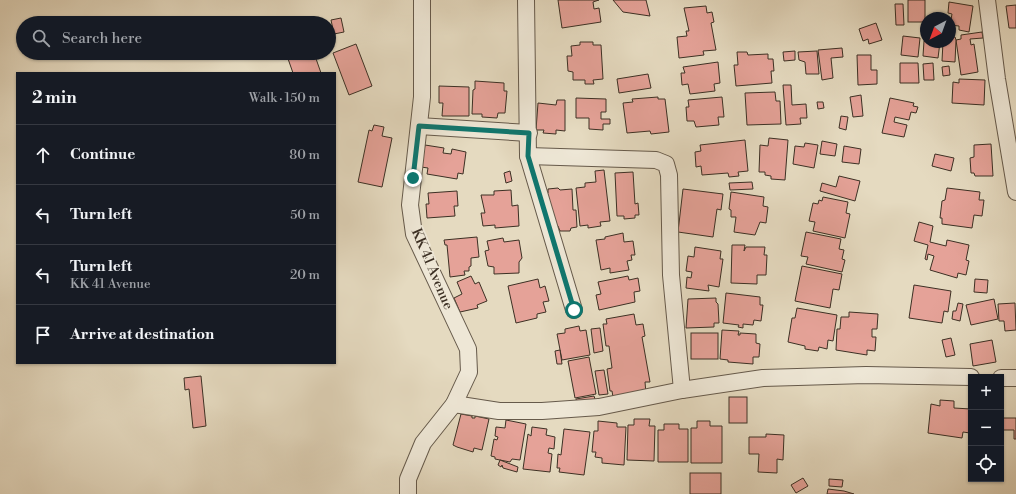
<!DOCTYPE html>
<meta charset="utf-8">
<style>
:root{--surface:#171b24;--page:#242831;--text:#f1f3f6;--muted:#9ea1a6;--line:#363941}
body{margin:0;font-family:"Libre Bodoni",serif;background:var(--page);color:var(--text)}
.controls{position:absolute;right:12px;bottom:12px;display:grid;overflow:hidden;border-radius:0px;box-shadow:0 1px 3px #0004}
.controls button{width:36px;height:36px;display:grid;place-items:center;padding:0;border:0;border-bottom:1px solid var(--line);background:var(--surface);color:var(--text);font:20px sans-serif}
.compass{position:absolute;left:920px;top:12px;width:36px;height:36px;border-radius:50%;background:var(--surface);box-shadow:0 1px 3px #0004;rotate:221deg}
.stop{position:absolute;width:12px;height:12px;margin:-9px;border:3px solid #0f766e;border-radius:50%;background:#fff}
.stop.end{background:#0f766e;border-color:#fff;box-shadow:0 1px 4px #0008}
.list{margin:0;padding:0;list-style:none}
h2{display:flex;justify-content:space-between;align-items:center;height:52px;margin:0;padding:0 16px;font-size:17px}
h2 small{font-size:13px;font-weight:400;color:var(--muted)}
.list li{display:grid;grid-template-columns:26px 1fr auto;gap:12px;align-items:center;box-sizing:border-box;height:60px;padding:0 16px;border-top:1px solid var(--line)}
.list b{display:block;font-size:15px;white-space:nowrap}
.list p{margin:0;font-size:13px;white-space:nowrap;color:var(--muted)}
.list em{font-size:13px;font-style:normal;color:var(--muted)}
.icon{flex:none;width:22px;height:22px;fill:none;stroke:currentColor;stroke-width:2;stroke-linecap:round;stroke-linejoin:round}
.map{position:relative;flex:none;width:1016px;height:494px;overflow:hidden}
.search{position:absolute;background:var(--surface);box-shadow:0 1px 3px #0004;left:16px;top:16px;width:320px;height:44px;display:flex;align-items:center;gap:10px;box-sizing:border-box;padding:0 14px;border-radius:22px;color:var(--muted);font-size:15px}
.panel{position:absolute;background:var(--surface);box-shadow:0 1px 3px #0004;left:16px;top:72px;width:320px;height:292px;border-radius:0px}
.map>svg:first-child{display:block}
.building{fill:#e5a298;stroke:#3c3024}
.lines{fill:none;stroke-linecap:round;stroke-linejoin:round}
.minor-casing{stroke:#665a4b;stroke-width:18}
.minor{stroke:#eee7d6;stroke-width:16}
.route{stroke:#0f766e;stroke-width:5}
.labels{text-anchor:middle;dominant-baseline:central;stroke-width:3.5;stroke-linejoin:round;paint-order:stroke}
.street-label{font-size:14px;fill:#3c3024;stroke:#eee7d6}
</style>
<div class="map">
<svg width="1016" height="494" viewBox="0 0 1016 494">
<rect width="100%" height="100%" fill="#e5dac0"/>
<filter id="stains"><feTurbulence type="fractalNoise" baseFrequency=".005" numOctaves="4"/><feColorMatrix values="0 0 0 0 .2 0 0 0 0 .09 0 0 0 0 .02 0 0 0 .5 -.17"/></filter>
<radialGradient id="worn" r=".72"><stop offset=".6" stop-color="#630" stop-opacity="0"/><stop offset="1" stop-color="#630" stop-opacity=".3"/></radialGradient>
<!-- building -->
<g class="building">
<polygon points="558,0 599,0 593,2 594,9 599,8 601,22 562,28"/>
<polygon points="613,0 646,0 650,16 623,12"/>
<rect x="908" y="0" width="17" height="22"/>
<polygon points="949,2 973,6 969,32 959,30 959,26 950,25 952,14 948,13"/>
<polygon points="895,4 903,4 904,25 896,25"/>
<polygon points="1016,5 1016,28 1009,28 1006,6"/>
<polygon points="706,6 707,13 712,12 714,22 711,23 716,50 703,51 704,55 679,58 677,37 687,36 686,31 689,31 684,8"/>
<polygon points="341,18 344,32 334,34 331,20"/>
<polygon points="876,23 882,40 869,44 868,39 863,41 859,29"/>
<polygon points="982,32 983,38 970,39 971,45 974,44 978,72 961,75 956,40 961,39 961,35"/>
<polygon points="903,36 920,38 918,57 901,55"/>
<polygon points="950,37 955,37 956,40 955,62 942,61 943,42 950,42"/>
<polygon points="924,41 940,42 938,58 923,56"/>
<polygon points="580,42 593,42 593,45 601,45 603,79 593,80 594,84 585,84 585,80 573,80 573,72 568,71 567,56 572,56 571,46 580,45"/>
<polygon points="356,44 372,86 349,95 333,53"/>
<polygon points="842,48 843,57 831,58 833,78 822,80 818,50"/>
<polygon points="795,51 795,60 784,61 783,52"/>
<polygon points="817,51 819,74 806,74 805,62 799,60 798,52"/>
<polygon points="737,52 747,52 748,55 768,54 768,59 773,59 774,71 771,71 772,83 736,86 734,65 738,65"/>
<polygon points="286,53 314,53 321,73 293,73"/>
<polygon points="857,55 871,55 871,70 877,70 877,84 858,85"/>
<polygon points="718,62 720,83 714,84 715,91 690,94 688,84 682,85 681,73 685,73 683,67"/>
<polygon points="900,63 918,63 919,83 900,83"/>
<polygon points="933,63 934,80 924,80 923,64"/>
<polygon points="949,66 950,75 943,76 942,67"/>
<polygon points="648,74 651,88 619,93 617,79"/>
<polygon points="959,79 985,80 984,105 952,103 953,82 959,83"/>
<polygon points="475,81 504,83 504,91 507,91 505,113 498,113 497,118 482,117 482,114 472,114 473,90 475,89"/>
<polygon points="783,85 791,85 792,105 806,104 807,118 800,118 801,124 786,125"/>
<polygon points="439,86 469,87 469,116 442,116 443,103 439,103"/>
<polygon points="775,92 776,101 780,101 781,124 747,125 745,93"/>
<polygon points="861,95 863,116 853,117 850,97"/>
<polygon points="658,97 658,99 665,99 669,132 651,134 650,131 627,133 623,103 633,102 632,99"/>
<polygon points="722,97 724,117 718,117 719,125 696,127 694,121 687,121 686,107 689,107 688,100"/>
<polygon points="576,98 606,99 606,112 601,112 601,119 610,119 610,124 603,124 603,130 589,129 589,118 576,118"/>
<polygon points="890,98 914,103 913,106 918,107 916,113 911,112 909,120 895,117 894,122 907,125 904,137 882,133"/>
<polygon points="557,100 565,100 565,131 556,130 556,134 543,133 544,130 536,130 538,103 556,105"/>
<polygon points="817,102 823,102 824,108 818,109"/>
<polygon points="841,116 848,117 846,130 839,128"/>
<polygon points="374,125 384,127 382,136 392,138 382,187 358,182 369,130 372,131"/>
<polygon points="769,138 788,140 785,180 771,179 771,176 765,175 765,172 759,172 760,145 768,146"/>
<polygon points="745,140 748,171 738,172 739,176 729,177 728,173 702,175 701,166 696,167 695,152 701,151 700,145"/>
<polygon points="822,141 837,144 835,156 820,154"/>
<polygon points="805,143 818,145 814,168 793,164 795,146 804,147"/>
<polygon points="991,144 993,176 975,176 974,173 971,173 970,158 974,157 974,145"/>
<polygon points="425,145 444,148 443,153 451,154 452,149 466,152 463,174 458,173 457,179 427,174 428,168 421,167"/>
<polygon points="844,146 861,149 859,164 842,162"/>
<polygon points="935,154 954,158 951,171 932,166"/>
<polygon points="604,170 610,221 600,222 601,226 588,228 588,225 580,226 576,188 585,187 585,183 596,182 595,171"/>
<polygon points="510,171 512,181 506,183 504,173"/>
<polygon points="633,172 635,204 638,203 639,215 635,215 635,218 624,219 624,216 617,216 615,173"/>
<polygon points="839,176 860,181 855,201 820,191 822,183 836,187"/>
<polygon points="752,182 753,189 730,190 729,183"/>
<polygon points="558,188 560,190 572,189 573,210 576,210 577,227 571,228 570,231 560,231 558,226 552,228 546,194 548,193 548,189"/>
<polygon points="947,188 980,192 979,200 984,200 982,216 974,215 972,228 942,224 942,218 940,218 942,201 945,200"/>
<polygon points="683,189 723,194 721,210 717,209 713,237 678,232"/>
<polygon points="511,190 512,206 518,205 519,226 495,228 495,225 483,226 481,213 485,213 481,195 494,195 494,191"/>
<polygon points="457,191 458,206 454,206 455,216 427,218 426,204 429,204 428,193"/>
<polygon points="731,192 764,197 763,206 768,207 766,223 760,222 755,235 734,232 736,217 731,217 731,210 729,209"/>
<polygon points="823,197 848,202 846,213 850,214 845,238 813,231 815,222 809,221 813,203 818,204 819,200 822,201"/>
<polygon points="919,222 933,226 930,242 946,246 947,240 969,245 966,260 969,261 966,275 958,273 957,278 930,270 934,256 928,254 927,260 925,259 928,245 914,241"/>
<polygon points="806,232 841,239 839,249 844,250 842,259 845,260 842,272 806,264 808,257 801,256"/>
<polygon points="623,233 624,242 633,241 635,255 631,255 632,260 627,261 629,270 610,273 610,268 601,270 596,240 605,239 605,237"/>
<polygon points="477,237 479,257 471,258 471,266 469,267 469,271 464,271 465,275 450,277 447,245 445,245 444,240"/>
<polygon points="503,238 504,242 519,240 522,258 519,262 519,273 494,274 494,267 488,266 485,251 489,250 487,241"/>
<polygon points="732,245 745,245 744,251 746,247 765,247 764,255 767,255 766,275 757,275 757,284 731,283"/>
<polygon points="695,247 721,251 720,259 723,259 719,287 708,285 709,291 686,288 687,277 691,278 692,272 686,271 688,256 694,257"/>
<polygon points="802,266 842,274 839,290 833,289 830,308 795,301"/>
<polygon points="471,276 475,284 479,282 487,301 477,305 478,308 460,312 454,298 462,294 457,282"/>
<polygon points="628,276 629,280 638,278 640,291 634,292 635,302 599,310 596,295 601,294 598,282"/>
<polygon points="538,279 540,288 545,286 549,301 543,302 546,312 537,314 537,318 516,323 508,286"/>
<polygon points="975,279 988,280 987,293 974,292"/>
<polygon points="914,285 951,291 948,312 944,311 942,323 909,318"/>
<polygon points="726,293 760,297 760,305 763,305 761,321 754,320 753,325 743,324 743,328 738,327 739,325 723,323"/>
<polygon points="716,298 716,302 718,304 719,323 714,323 714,327 686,328 688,299"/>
<polygon points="994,299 998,319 971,325 966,305"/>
<polygon points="958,303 963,304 960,321 952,319 953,311 956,311"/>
<polygon points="1015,303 1016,330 1005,331 1004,321 999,321 998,304"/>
<polygon points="797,308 837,315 833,341 828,340 827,349 819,347 818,351 805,349 805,346 788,342 792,318 795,318"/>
<polygon points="849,312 878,314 877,329 872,329 872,337 876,337 875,351 867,350 867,355 836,350 837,329 840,329 841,317 849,317"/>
<polygon points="634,314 636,325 643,324 645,336 642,337 650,382 645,382 646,394 613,397 612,391 610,391 607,369 612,368 609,346 606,346 603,324 607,324 606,319"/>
<polygon points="579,326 580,331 586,330 590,355 562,360 557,334 565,333 565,329"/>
<polygon points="600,328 603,351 594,353 591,329"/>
<polygon points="722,330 739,331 738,335 740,335 740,333 756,334 756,343 760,344 759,357 753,357 753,364 728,362 728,360 720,359"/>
<rect x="691" y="333" width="27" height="26"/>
<polygon points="951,338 955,355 946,357 942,340"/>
<polygon points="992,340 996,362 973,366 970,344"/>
<polygon points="560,350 562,364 557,364 555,351"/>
<polygon points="589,357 596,394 575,398 568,361"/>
<polygon points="604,370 608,394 599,395 595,371"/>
<polygon points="201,376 206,426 193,428 189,389 185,390 184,378"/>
<polygon points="594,396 596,402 577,405 576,399"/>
<rect x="729" y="397" width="18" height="26"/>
<polygon points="940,400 954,401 954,408 971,409 970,433 963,432 962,438 928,433 931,404 940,406"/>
<polygon points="461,414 472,416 472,418 475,418 475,416 489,419 482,450 474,448 473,452 457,447 453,445"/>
<polygon points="1003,418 1016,418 1016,439 1014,439 1014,430 1003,430"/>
<polygon points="634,419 650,419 649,426 655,426 654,461 627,460 628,425 634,425"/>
<polygon points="506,420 526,424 520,460 512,459 510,462 495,459 495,457 491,456 494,439 497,440 498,437 495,436 496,427 505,428"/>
<polygon points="598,421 617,423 617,427 626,427 624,465 602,463 602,458 595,457 596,452 592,452 594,431 598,431"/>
<polygon points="697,421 710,421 710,426 722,426 722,463 691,463 691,428 697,428"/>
<polygon points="664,424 679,424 679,429 688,429 688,462 658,462 658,430 664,430"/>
<polygon points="532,427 547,429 546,435 555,437 554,449 549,448 548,453 552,454 550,472 523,469 528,434 531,436"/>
<polygon points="564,429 590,432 584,475 559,472 560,468 557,468 558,454 561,455"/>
<polygon points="766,434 784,435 783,460 777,459 777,473 758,472 759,454 749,454 749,437 766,437"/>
<polygon points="500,460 518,467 517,472 503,468 502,465 501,467 498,465"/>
<rect x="690" y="473" width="31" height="21"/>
<polygon points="803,478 808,486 796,493 791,485"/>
<polygon points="829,479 843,480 842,487 829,486"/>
<polygon points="828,489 844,491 854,494 827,494"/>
</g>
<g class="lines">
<defs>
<g id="minor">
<polyline points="526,0 528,156 574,310"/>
<polyline points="987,0 997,79 1016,192"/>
<polyline points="419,126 529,133"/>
<polyline points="528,156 656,160 666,164 669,175 671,275 682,390"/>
<polyline points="1001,378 1016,378"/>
<polyline points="454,404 499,411 542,411 599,407 682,390 763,378 866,375 971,377"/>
<polyline points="408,494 408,479 423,443 454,404 469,372 468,349 414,234 410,205 422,97 422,0"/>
</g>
</defs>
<!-- minor casing -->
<use href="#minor" class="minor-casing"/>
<!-- minor -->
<use href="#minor" class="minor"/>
</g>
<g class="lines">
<!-- route -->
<polyline class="route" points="413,178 419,126 529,133 528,156 574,310"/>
</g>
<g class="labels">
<!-- street labels -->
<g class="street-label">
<text transform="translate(432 269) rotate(67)">KK 41 Avenue</text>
</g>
</g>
<rect width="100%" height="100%" filter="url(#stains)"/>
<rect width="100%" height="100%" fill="url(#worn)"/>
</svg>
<div class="controls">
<button>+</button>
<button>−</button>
<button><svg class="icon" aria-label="locate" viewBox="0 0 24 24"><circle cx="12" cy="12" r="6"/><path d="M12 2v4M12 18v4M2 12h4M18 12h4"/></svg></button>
</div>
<svg class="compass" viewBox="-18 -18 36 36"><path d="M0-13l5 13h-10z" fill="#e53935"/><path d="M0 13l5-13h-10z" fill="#9ea1a6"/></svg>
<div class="stop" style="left:574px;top:310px"></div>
<div class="stop end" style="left:413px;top:178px"></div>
<div class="search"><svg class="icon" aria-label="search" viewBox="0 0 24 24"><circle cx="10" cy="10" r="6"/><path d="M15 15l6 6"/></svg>Search here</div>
<section class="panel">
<h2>2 min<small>Walk · 150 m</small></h2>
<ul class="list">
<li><svg class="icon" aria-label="ahead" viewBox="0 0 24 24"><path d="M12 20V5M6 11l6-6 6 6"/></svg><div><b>Continue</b></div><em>80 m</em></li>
<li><svg class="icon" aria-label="left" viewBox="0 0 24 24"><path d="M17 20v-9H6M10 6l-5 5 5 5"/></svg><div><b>Turn left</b></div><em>50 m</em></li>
<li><svg class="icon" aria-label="left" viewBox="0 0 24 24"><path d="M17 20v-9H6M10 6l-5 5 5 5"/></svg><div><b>Turn left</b><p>KK 41 Avenue</p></div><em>20 m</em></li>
<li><svg class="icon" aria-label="arrive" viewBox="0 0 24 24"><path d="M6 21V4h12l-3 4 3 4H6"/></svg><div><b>Arrive at destination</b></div></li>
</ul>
</section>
</div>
